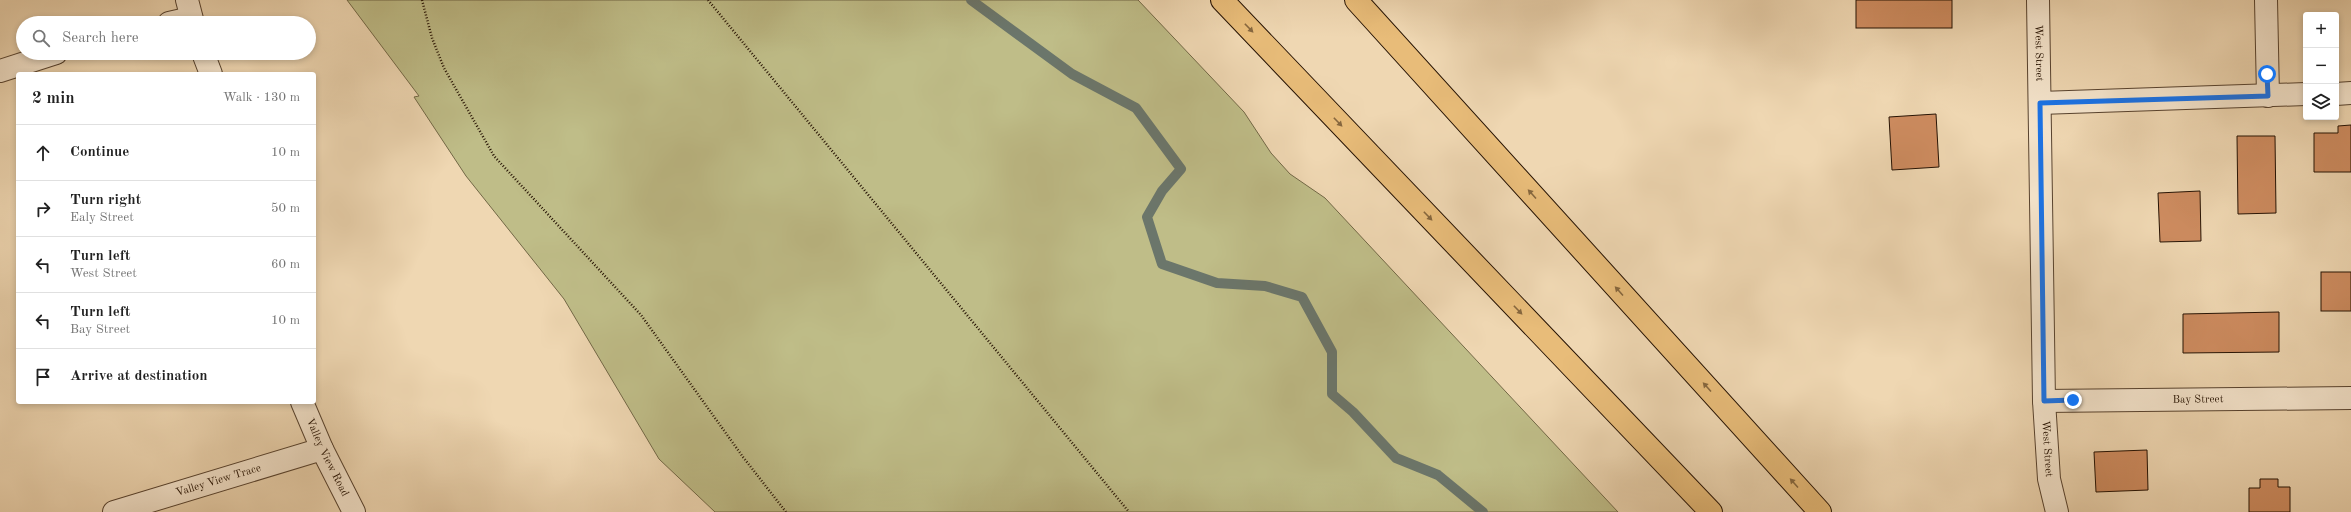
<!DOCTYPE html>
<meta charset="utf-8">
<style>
:root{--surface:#fff;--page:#f2f2f2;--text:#222;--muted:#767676;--line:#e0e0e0}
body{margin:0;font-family:"Old Standard TT",serif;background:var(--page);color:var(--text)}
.controls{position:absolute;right:12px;top:12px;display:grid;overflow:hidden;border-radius:4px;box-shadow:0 2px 6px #0003}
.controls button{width:36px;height:36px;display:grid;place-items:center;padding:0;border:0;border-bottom:1px solid var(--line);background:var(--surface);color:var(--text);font:20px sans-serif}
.stop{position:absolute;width:12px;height:12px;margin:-9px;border:3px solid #1a73e8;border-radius:50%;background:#fff}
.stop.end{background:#1a73e8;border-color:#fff;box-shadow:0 1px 4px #0008}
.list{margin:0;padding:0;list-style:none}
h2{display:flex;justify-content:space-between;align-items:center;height:52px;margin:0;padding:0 16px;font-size:17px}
h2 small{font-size:13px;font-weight:400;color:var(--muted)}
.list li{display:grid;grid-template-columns:26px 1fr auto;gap:12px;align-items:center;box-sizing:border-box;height:56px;padding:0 16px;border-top:1px solid var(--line)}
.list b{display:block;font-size:15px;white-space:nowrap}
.list p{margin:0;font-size:13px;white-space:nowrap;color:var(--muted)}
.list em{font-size:13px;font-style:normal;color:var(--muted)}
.icon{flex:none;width:22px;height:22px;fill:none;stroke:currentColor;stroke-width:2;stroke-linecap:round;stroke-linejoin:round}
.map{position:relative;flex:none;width:2351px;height:512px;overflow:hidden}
.search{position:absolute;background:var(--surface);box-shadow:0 2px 6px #0003;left:16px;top:16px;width:300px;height:44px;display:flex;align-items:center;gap:10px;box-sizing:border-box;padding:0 14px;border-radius:22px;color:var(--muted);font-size:15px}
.panel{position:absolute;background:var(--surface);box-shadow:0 2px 6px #0003;left:16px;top:72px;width:300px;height:332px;border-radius:4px}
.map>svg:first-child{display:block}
.green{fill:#bfbd88;stroke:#726846}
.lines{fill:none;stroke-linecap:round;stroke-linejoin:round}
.stream{stroke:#6b766b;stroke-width:10}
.building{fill:#ce8c60;stroke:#251203}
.minor-casing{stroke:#58432f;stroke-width:24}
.highway-casing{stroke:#251203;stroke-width:24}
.path{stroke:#251203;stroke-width:2.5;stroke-dasharray:1 2;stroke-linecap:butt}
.minor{stroke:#f5e5cd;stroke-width:22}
.highway{stroke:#e8bc79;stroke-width:22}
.oneway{fill:#86673e}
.route{stroke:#1a73e8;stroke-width:5}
.labels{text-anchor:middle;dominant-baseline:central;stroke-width:4;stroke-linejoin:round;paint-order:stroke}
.street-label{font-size:11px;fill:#251203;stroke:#f5e5cd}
</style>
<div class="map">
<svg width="2351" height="512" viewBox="0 0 2351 512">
<rect width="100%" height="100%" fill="#efd7b2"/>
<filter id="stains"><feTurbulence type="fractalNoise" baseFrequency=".005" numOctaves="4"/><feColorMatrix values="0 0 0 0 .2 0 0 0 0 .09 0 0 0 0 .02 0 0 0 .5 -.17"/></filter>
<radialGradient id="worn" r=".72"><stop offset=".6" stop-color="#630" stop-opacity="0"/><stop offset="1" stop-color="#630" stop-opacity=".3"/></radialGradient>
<!-- green -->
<polygon class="green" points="347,0 1138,0 1244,112 1271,153 1290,174 1325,198 1618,512 715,512 659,459 564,299 466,176 414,97 419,96"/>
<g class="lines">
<!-- stream -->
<polyline class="stream" points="971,0 1072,74 1136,108 1181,169 1162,191 1147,217 1162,264 1217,283 1265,286 1302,297 1332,352 1332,394 1353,412 1396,458 1438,475 1483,512"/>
</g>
<!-- building -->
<g class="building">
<rect x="1856" y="0" width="96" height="28"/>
<polygon points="1936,114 1939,167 1892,170 1889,117"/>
<polygon points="2351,125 2351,172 2314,172 2314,133 2338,133 2338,126"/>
<polygon points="2237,136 2275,136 2276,213 2238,214"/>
<polygon points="2200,191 2201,241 2160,242 2158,193"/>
<rect x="2321" y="272" width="30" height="39"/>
<polygon points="2279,312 2279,352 2183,353 2183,314"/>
<polygon points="2147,450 2148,490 2096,492 2094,452"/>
<polygon points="2260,479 2278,479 2278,487 2290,487 2290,512 2249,512 2249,488 2260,488"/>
</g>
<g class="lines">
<defs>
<g id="minor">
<polyline points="187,0 193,23"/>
<path id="s1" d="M2038 0 2044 401 2049 479 2057 512"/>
<polyline points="2266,0 2268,96"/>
<polyline points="169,23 191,18"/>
<polyline points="203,53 211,74"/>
<polyline points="0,71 56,53"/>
<polyline points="2336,94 2351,93"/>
<polyline points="2040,103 2306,94"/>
<path id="s2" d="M2044 401 2351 398"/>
<path id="s3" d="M302 402 322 449 354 512"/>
<path id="s4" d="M114 512 322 449"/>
</g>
<g id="highway">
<polyline points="1222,0 1711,512"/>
<polyline points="1356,0 1820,512"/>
</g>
</defs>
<!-- minor casing -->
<use href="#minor" class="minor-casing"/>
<!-- highway casing -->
<use href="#highway" class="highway-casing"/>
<!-- path -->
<g class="path">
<polyline points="422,0 432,38 444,68 494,156 641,315 743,457 786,512"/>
<polyline points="708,0 1129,512"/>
</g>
<!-- minor -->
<use href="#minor" class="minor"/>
<!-- highway -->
<use href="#highway" class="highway"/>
</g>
<!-- one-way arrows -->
<defs><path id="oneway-solid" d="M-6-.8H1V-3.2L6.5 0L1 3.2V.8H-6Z"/></defs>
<g class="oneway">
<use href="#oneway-solid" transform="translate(1249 28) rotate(46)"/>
<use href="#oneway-solid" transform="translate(1338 122) rotate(46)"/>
<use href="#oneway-solid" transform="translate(1532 194) rotate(-132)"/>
<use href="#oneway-solid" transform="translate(1428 216) rotate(46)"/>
<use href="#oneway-solid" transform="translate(1619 291) rotate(-132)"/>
<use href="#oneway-solid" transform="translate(1518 310) rotate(46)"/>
<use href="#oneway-solid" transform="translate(1707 387) rotate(-132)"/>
<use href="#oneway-solid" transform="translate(1794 483) rotate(-132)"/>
</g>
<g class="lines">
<!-- route -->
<polyline class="route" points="2073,400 2044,401 2040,103 2268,96 2267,74"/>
</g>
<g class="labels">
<!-- street labels -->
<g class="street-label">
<text stroke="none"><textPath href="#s1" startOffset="53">West Street</textPath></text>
<text stroke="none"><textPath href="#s2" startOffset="154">Bay Street</textPath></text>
<text stroke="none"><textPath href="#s1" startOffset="449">West Street</textPath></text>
<text stroke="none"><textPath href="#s3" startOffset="61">Valley View Road</textPath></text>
<text stroke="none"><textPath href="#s4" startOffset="109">Valley View Trace</textPath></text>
</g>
</g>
<rect width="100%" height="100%" filter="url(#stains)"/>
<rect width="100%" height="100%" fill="url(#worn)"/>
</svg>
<div class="controls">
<button>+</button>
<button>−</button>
<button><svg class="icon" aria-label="layers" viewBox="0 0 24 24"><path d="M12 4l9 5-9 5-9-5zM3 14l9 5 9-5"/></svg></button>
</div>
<div class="stop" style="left:2267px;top:74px"></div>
<div class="stop end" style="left:2073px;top:400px"></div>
<div class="search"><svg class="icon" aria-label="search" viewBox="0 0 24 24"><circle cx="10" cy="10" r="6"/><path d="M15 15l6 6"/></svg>Search here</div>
<section class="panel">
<h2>2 min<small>Walk · 130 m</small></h2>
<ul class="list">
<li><svg class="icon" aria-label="ahead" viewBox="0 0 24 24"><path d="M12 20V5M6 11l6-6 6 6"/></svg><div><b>Continue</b></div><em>10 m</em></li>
<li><svg class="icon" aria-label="right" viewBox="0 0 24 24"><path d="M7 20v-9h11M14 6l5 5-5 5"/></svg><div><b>Turn right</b><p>Ealy Street</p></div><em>50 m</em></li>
<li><svg class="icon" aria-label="left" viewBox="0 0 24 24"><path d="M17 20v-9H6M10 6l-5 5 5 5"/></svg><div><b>Turn left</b><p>West Street</p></div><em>60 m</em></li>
<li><svg class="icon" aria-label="left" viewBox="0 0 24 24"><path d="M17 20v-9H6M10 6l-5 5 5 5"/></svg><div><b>Turn left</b><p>Bay Street</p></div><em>10 m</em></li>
<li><svg class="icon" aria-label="arrive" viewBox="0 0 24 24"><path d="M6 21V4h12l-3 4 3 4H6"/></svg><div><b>Arrive at destination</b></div></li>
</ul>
</section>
</div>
